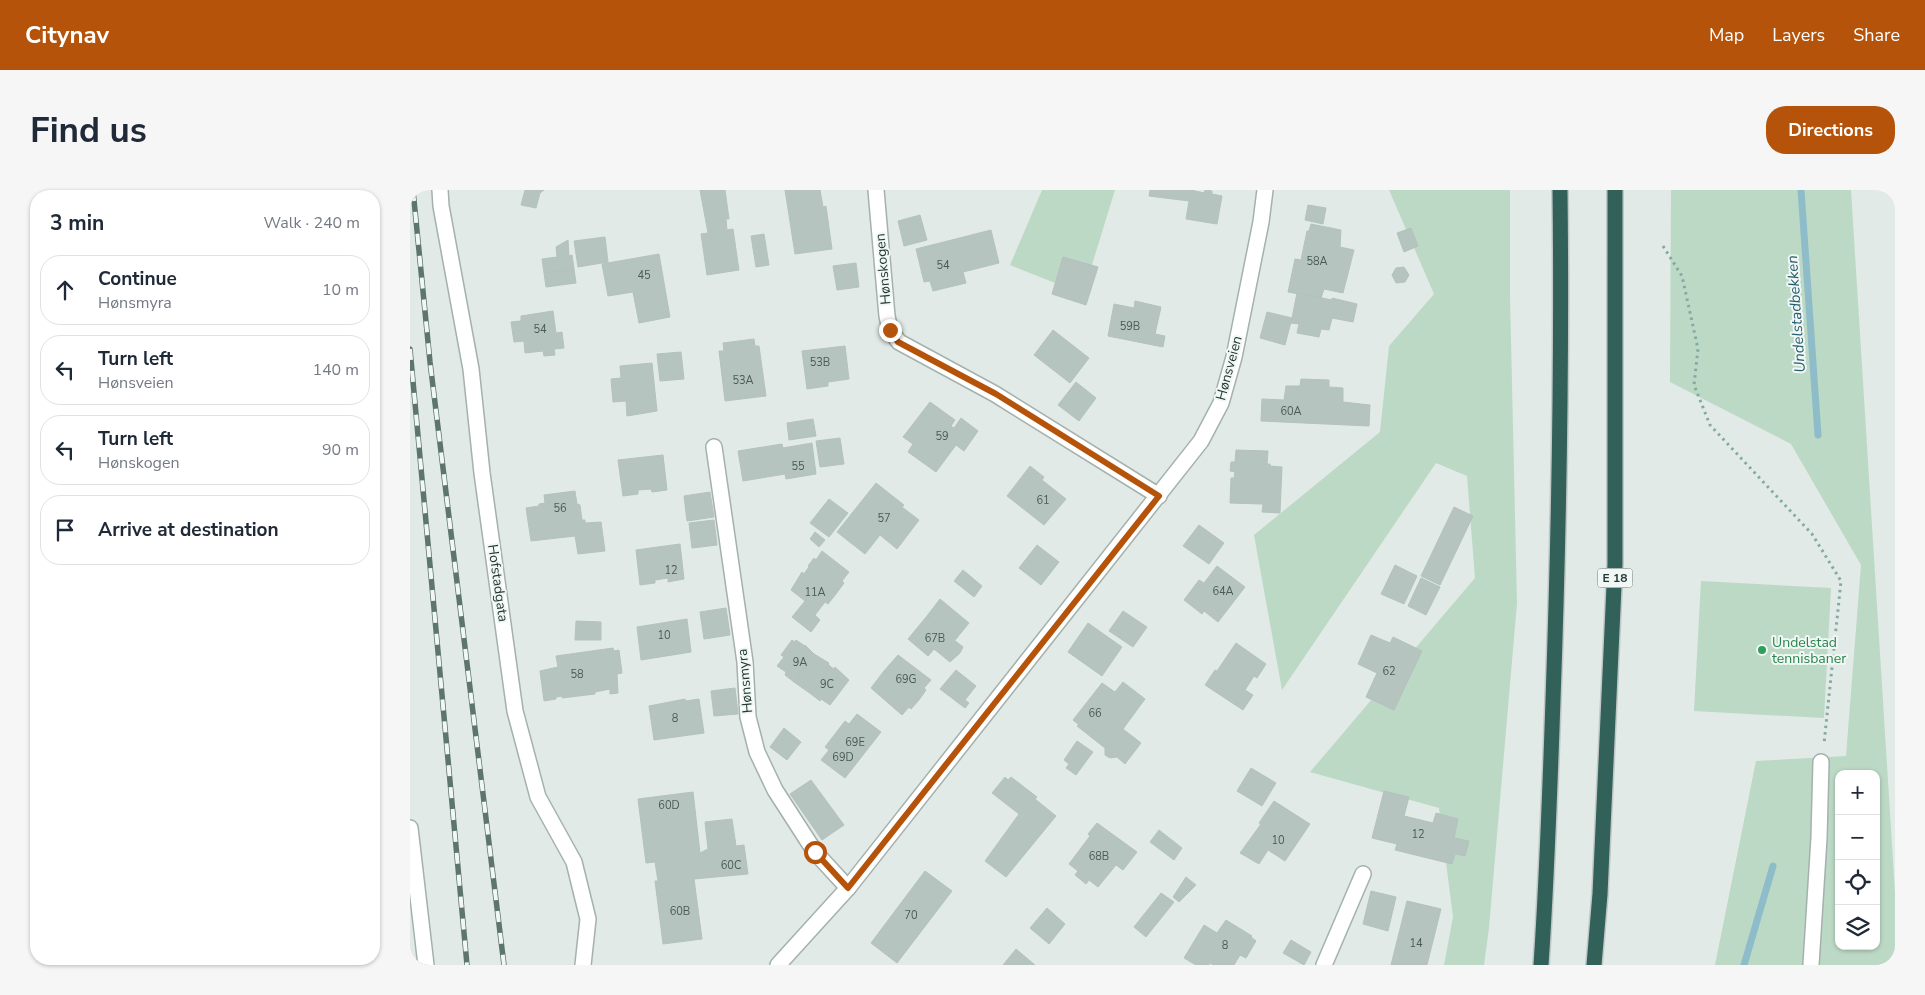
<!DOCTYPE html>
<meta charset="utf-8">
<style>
:root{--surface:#fff;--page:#f6f6f7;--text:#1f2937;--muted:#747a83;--line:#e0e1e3;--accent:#b45309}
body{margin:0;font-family:"Nunito Sans",sans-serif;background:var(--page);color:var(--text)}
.controls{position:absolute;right:15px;bottom:15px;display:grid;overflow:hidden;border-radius:10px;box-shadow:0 1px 4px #0004}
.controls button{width:45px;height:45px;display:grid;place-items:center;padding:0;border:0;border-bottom:1px solid var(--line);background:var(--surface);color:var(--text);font:25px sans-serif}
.stop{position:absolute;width:15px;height:15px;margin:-11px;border:4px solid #b45309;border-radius:50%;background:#fff}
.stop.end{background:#b45309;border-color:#fff;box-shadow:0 1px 5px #0008}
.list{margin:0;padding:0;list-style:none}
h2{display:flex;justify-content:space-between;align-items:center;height:65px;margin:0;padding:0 20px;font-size:21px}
h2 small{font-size:16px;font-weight:400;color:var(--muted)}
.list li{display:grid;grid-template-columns:32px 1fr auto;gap:15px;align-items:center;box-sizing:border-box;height:70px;margin:0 10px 10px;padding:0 10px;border:1px solid var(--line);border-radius:20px}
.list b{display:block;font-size:19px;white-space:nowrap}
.list p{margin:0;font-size:16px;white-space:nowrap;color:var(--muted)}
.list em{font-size:16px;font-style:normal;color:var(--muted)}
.icon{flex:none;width:28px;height:28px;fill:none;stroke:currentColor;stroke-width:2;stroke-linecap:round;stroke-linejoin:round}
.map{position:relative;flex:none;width:1485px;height:775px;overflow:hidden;border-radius:20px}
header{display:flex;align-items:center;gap:30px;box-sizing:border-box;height:70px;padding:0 25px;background:var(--accent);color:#fff}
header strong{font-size:24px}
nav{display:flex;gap:28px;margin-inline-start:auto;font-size:18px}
.intro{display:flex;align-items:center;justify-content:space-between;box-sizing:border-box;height:120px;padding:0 30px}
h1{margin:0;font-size:35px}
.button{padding:12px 22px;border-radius:20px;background:var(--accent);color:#fff;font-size:18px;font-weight:700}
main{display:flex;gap:30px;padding:0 30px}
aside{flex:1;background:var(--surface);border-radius:20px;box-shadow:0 1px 4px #0004}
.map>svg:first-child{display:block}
.green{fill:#bcd9c5;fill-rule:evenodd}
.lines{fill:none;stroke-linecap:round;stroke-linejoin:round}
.stream{stroke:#8ebdc9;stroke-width:7}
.building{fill:#b6c4bf;stroke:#b4c2bd}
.minor-casing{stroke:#a4b1ad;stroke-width:18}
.highway-casing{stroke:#c1c7c6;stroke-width:18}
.path{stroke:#84aaa0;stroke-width:3;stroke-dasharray:2.5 4;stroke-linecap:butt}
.minor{stroke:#fff;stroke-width:15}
.highway{stroke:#32615a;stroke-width:15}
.rail-casing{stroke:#5d746f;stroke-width:5.5}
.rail{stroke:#f1f7f4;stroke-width:4;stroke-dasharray:11;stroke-linecap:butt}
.route{stroke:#b45309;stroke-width:6}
.leisure-dot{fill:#2e9e5b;stroke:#f1f7f4;stroke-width:2}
.labels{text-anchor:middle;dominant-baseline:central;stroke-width:4;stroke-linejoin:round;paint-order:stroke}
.number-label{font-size:11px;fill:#485b57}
.shield{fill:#f1f7f4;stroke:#61716e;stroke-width:1}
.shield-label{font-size:12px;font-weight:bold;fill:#233834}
.street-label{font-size:14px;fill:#233834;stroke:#f1f7f4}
.leisure-label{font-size:14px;fill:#27864d;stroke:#f1f7f4;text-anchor:start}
.water-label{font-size:15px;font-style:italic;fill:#245d6e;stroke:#f1f7f4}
</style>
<header>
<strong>Citynav</strong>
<nav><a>Map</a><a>Layers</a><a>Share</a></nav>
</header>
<div class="intro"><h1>Find us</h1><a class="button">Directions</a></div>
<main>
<aside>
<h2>3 min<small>Walk · 240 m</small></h2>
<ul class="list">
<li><svg class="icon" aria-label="ahead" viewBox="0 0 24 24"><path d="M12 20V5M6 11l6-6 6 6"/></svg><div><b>Continue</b><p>Hønsmyra</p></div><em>10 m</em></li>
<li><svg class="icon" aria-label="left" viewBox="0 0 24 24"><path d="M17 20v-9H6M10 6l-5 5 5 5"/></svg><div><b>Turn left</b><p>Hønsveien</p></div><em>140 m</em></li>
<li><svg class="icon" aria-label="left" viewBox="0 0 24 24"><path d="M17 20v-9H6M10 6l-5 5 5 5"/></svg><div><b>Turn left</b><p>Hønskogen</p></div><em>90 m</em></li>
<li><svg class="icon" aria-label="arrive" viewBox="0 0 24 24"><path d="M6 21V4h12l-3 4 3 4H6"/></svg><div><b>Arrive at destination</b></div></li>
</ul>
</aside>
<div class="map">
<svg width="1485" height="775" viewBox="0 0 1485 775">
<rect width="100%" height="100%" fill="#e1eae6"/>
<!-- green -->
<g class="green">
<polygon points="632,0 705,0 673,104 600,75"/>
<polygon points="979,0 1100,0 1100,106 1107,413 1079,738 1074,775 1034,775 1043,727 1029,618 900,582 1065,388 1057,286 1026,273 872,500 844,345 970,242 979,156 1024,104"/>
<path d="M1261 0H1441L1485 703V775H1305L1346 571 1436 566 1451 375 1381 254 1260 192ZM1429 584H1466V756H1429Z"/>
<polygon points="1291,391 1421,398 1414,528 1284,521"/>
</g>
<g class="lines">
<!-- stream -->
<g class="stream">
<polyline points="1391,0 1408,245"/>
<polyline points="1334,775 1363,676"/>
</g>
</g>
<!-- building -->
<g class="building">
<polygon points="115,0 134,0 130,3 126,18 111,15"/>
<polygon points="290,0 315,0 319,29 316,29 317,40 323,39 329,80 297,85 291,44 298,43"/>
<polygon points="375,0 410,0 413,17 416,16 422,59 385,64"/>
<polygon points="740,0 781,0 794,3 795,0 802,1 802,4 812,6 807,34 776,29 779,11 739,6"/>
<polygon points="898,15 916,18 913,34 895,30"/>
<polygon points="510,25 517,50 494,56 488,31"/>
<polygon points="901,34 931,40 930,57 944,60 933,103 914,99 911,108 878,102 885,69 891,70 897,41 899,41"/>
<polygon points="1001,38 1008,56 994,62 987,43"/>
<polygon points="581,40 589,73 553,82 556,93 523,101 520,91 514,92 506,59"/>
<polygon points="354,44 359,75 346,77 341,46"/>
<polygon points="195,47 198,72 168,77 164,51"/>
<polygon points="158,50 159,66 162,65 164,79 134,83 132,69 147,67 146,57"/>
<polygon points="249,64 260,127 229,133 223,102 198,106 192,74"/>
<polygon points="653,67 688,77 676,115 642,104"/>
<polygon points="446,73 449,97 427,100 423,76"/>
<polygon points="994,77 999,85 995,92 986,93 982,85 986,78"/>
<polygon points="164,79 166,93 136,97 134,83"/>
<polygon points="887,103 922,110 922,108 947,114 943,132 922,128 919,140 911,139 909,147 887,143 889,134 881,133"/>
<polygon points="725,111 751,117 745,144 755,146 753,157 698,146 704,114 724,118"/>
<polygon points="143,121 146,143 152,142 154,158 144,159 145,165 134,166 133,161 115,163 114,151 104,152 101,132 111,131 111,126"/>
<polygon points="857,122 882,128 875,155 850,148"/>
<polygon points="643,140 679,168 660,193 624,165"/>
<polygon points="344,149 345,156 349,156 356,206 315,211 309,161 314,161 313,153"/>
<polygon points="435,156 439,189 418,192 418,196 397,199 392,161"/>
<polygon points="271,162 274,189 250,191 247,164"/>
<polygon points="242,173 247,221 217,226 216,211 203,212 201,189 211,188 210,176"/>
<polygon points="891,189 919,190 919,197 933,198 933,212 960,215 959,236 851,231 852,209 874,210 876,196 890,196"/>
<polygon points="666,192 686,208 669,231 648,215"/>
<polygon points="520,212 545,230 541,236 544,238 551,228 568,241 554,261 546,255 526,282 498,262 503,254 493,247"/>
<polygon points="403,229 406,246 379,250 377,233"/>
<polygon points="430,248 434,274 410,277 406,251"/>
<polygon points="402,253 406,284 376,289 375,284 333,291 328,261 372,254 373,258"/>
<polygon points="826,260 858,261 857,274 860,274 860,276 872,277 870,323 852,322 853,314 820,313 821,288 824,288 825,282 820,281 821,272 825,272"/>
<polygon points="253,265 257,300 242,302 241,299 228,300 228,304 213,306 208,270"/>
<polygon points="620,276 634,287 632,290 656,309 634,335 597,306"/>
<polygon points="466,293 494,315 492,317 509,330 487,359 470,345 455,364 427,342"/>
<polygon points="165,301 167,314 170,315 172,330 175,330 175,333 191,332 195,361 168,364 165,346 121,351 116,318 129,316 129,314 135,313 134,305"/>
<polygon points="300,302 304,327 277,331 274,306"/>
<polygon points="419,309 438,323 419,347 400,333"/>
<polygon points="1044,317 1063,326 1030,395 1011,386"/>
<polygon points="304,330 307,355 282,358 279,333"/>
<polygon points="789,335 814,353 799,374 773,356"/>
<polygon points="405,342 415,350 409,357 400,349"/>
<polygon points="270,354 274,389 258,392 258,388 245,390 245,393 230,395 226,360"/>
<polygon points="627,355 649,372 631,395 609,378"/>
<polygon points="412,361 439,382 432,391 434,393 426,404 396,381 399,377 398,376 404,368 406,370"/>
<polygon points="985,375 1007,386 994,414 971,404"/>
<polygon points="807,376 835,397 808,432 794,421 792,424 774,410 789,390 794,393"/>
<polygon points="553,380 572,396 564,407 544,391"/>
<polygon points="396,381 426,404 418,414 415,412 405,425 410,430 401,442 382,427 395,411 381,400 392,382 394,384"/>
<polygon points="1011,388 1030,397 1016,425 998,416"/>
<polygon points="530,409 559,433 546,449 517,426"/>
<polygon points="316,418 320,445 294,449 290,422"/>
<polygon points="713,421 737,437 723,457 699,441"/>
<polygon points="517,426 546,449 544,450 553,457 550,463 540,472 524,459 518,466 498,449"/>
<polygon points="277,429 281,462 231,470 227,437"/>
<polygon points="166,431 191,432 191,450 165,450"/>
<polygon points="678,433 712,457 692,486 658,462"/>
<polygon points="961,445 980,453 983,447 1012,461 984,520 956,507 967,483 948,474"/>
<polygon points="382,450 385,452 386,450 395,456 395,455 404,464 384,492 375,485 376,482 367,476 374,467 371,465"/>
<polygon points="826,453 856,474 847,488 844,486 835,500 843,505 833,520 795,495 805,480 807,481"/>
<polygon points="203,458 204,461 209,460 212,483 207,484 208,503 200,504 200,499 185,502 185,504 152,508 152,506 146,507 146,509 134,511 130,481 148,477 146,466"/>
<polygon points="404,464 419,473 418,474 421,477 401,504 384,492"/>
<polygon points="488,465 521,490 514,498 516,500 509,510 474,481"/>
<polygon points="421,477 424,479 425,477 439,490 420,515 411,509 410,511 401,504"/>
<polygon points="546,480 566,496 555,510 559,513 555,518 530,499"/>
<polygon points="474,481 509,510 501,519 499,517 492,525 461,498"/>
<polygon points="713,492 735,509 713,539 731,553 715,574 707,567 700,568 695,565 695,558 667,536 669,535 663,530 692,493 705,502"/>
<polygon points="325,498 328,524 304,526 301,501"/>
<polygon points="275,509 276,511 289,509 294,543 244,550 239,516"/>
<polygon points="447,524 471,542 435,588 411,570 419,560 415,557 435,531 439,534"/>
<polygon points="374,538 391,552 377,570 360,557"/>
<polygon points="667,551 683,562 666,585 656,578 659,574 654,570"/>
<polygon points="841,578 866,593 852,616 827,601"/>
<polygon points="595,587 598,590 601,587 627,607 625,609 646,626 596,687 575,671 609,624 582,603"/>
<polygon points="401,590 434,635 412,650 380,604"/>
<polygon points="974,601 999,607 994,626 1023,633 1026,623 1048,629 1044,648 1059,651 1055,666 1045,664 1042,674 985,660 987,654 962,648"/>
<polygon points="283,602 290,663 298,659 295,632 322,629 326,656 334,655 338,684 284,689 292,749 253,754 245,691 248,691 245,672 236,673 228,609"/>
<polygon points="864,611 900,634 875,671 858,660 849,674 830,663 851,634 849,633"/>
<polygon points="687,633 727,662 713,680 706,675 688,697 679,690 676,694 665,685 668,681 659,674 680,646 678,644"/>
<polygon points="749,640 772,658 764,670 740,652"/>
<polygon points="515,681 542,701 487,773 461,753"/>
<polygon points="776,687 786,695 769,712 763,707"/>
<polygon points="961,701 986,707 978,741 953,734"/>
<polygon points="751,703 764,712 736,747 724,737"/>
<polygon points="997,711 1031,719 1017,775 981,775"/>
<polygon points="637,718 655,734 639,754 620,738"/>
<polygon points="816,730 842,746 841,747 846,751 836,768 830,765 824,775 803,775 800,773 799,775 786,775 774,768 794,735 807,743"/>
<polygon points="881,750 901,762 894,775 873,763"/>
<polygon points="606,759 625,775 593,775"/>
</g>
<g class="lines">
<defs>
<g id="minor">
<polyline points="30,0 31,16 61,179 72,283 105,521 128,607 164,672 178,729 173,775"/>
<polyline points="466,0 477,126 480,140 489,152 585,204 749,306"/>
<polyline points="304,257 335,472 338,527 347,562 365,600 405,662 438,698"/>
<polyline points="0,638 16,775"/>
<polyline points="368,775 438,698 791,251 811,213 824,167 851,32 855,0"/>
<polyline points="914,775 953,684"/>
<polyline points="1401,775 1409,648 1411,572"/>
</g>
<g id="highway">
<path d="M1131 775C1137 687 1140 599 1143 510 1149 340 1152 170 1150 0"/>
<polyline points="1184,775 1190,704 1205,374 1205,0"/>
</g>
</defs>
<!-- minor casing -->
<use href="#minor" class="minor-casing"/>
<!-- highway casing -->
<use href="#highway" class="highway-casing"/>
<!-- path -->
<polyline class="path" points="1253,56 1272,86 1288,159 1284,195 1300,235 1402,344 1431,391 1414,554"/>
<!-- minor -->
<use href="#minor" class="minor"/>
<!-- highway -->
<use href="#highway" class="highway"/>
<defs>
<g id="rail">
<polyline points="3,0 20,172 94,775"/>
<polyline points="0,159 57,775"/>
</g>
</defs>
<!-- rail casing -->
<use href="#rail" class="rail-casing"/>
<!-- rail -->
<use href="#rail" class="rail"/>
</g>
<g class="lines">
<!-- route -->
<polyline class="route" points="405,662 438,698 749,306 586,204 488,152 480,140"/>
</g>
<!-- markers -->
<circle class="leisure-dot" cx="1352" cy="460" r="5"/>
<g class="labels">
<!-- number labels -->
<g class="number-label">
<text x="907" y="71">58A</text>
<text x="533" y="75">54</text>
<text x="234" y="85">45</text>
<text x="720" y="136">59B</text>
<text x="130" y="139">54</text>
<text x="410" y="172">53B</text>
<text x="333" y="190">53A</text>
<text x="881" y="221">60A</text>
<text x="532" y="246">59</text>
<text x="388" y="276">55</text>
<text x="633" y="310">61</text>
<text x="150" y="318">56</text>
<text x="474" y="328">57</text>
<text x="261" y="380">12</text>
<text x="813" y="401">64A</text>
<text x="405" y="402">11A</text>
<text x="254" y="445">10</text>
<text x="525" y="448">67B</text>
<text x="390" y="472">9A</text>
<text x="979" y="481">62</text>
<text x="167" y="484">58</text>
<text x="496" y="489">69G</text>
<text x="417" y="494">9C</text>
<text x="685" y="523">66</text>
<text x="265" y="528">8</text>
<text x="445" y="552">69E</text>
<text x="433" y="567">69D</text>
<text x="259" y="615">60D</text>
<text x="1008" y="644">12</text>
<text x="868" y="650">10</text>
<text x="689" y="666">68B</text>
<text x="321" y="675">60C</text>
<text x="270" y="721">60B</text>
<text x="501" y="725">70</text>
<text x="1006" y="753">14</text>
<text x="815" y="755">8</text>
</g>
<!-- shield labels -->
<rect class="shield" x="1187.5" y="378.5" width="35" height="19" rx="4"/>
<g class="shield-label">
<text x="1205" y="388">E 18</text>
</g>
<!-- street labels -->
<g class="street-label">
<text transform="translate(473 79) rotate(-95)">Hønskogen</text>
<text transform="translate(819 178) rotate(-75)">Hønsveien</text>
<text transform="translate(88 393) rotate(82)">Hofstadgata</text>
<text transform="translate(335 491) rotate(-95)">Hønsmyra</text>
</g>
<!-- leisure labels -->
<g class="leisure-label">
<text x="1362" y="452">Undelstad<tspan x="1362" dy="16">tennisbaner</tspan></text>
</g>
<!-- water labels -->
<g class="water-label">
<text transform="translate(1386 124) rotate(-94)">Undelstadbekken</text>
</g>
</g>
</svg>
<div class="controls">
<button>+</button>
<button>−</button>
<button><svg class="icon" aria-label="locate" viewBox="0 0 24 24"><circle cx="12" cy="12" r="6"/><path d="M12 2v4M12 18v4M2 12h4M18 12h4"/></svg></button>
<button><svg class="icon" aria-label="layers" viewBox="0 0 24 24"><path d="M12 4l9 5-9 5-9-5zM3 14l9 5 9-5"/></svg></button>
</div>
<div class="stop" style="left:405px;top:662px"></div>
<div class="stop end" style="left:480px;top:140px"></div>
</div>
</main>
